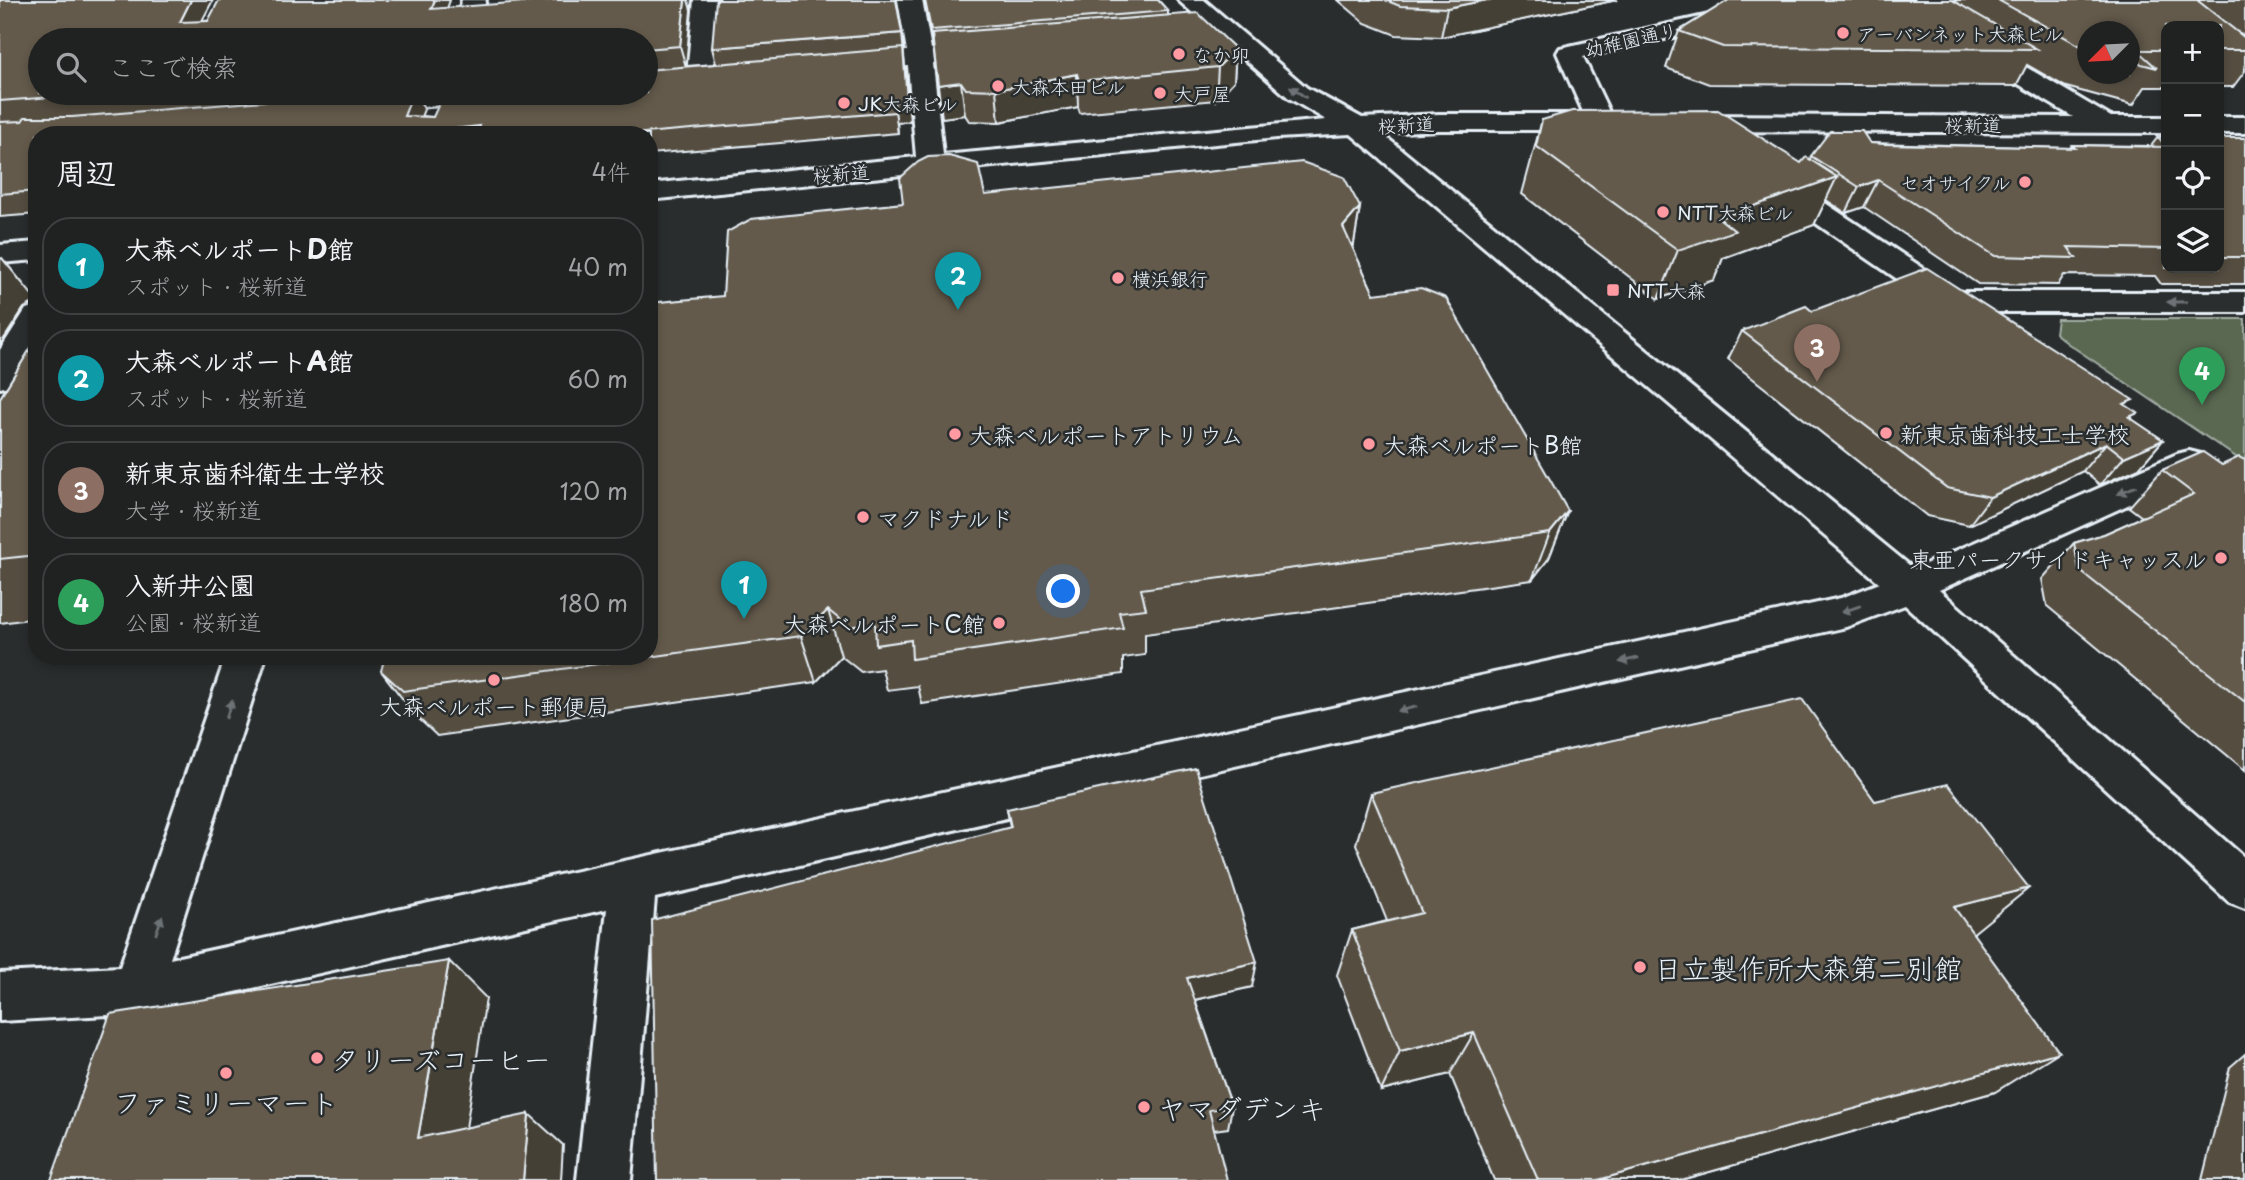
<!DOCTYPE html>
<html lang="ja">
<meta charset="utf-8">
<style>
:root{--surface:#202222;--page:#2d2f2f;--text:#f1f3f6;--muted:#a2a4a5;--line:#3d3f40;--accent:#ff9aa2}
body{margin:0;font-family:"Playpen Sans","Klee One",sans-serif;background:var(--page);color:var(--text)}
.controls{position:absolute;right:21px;top:21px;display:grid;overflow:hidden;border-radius:14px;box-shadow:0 4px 10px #0003}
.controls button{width:63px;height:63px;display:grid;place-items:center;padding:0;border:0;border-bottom:2px solid var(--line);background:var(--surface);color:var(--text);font:35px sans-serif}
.compass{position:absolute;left:2077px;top:21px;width:63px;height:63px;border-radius:50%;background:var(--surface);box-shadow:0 4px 10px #0003;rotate:246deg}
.you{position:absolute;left:1064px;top:592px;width:24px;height:24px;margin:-18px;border:5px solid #fff;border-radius:50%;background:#1a73e8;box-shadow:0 0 0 10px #1a73e833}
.badge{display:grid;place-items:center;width:46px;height:46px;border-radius:50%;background:var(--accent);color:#fff;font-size:23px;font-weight:700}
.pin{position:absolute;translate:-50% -58px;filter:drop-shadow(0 2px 4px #0008)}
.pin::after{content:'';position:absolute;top:37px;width:24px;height:21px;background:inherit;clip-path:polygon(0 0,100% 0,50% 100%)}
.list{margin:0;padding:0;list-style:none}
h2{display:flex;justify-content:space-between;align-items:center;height:91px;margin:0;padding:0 28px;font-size:30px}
h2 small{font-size:23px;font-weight:400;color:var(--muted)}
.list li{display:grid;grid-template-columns:46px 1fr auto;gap:21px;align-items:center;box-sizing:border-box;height:98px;margin:0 14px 14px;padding:0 14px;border:2px solid var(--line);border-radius:28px}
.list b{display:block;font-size:26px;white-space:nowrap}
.list p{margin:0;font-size:23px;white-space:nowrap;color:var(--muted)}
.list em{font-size:23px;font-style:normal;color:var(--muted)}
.icon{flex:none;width:38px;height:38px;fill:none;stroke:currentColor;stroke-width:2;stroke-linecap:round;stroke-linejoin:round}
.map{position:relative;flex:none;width:2245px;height:1180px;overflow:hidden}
.search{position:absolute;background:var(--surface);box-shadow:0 4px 10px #0003;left:28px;top:28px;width:630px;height:77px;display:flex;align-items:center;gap:18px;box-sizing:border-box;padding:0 24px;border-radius:38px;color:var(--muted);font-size:26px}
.panel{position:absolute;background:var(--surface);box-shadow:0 4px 10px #0003;left:28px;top:126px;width:630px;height:539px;border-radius:28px}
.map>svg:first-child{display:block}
.green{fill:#5a6851;stroke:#a1aca4;stroke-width:2}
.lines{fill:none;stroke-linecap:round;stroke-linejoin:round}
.minor-casing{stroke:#e8f1f8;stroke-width:6}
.minor{fill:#2a2d2e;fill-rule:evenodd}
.wall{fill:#554d40;stroke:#e8f1f8;stroke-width:2;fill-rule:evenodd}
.shaded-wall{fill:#453f34;stroke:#e8f1f8;stroke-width:2}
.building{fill:#635a4b;stroke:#e8f1f8;stroke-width:2}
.oneway{fill:#6c7275}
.poi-dot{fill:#ff9aa2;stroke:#2a2d2e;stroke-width:2.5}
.labels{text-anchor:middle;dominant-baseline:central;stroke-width:5;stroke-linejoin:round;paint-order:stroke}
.far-poi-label{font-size:19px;fill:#e8f1f8;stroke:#2a2d2e;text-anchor:start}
.far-street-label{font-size:19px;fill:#e8f1f8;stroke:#2a2d2e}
.poi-label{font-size:23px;fill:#e8f1f8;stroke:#2a2d2e;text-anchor:start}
.near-poi-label{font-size:28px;fill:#e8f1f8;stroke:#2a2d2e;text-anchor:start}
</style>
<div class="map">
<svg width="2245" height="1180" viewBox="0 0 2245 1180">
<rect width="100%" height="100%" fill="#2a2d2e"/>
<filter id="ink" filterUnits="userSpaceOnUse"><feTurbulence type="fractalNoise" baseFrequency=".0143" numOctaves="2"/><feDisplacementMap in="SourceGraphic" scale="14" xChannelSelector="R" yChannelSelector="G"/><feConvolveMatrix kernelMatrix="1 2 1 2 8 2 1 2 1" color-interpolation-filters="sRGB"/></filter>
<g filter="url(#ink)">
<!-- green -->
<polygon class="green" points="2057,319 2245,319 2245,463 2067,343 2055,333"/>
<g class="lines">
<defs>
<g id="minor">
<polygon points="462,0 486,0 474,40 450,40"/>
<polygon points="694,0 718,0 713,75 709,80 700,83 691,80 687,75"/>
<polygon points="898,0 922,0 931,49 987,45 996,47 999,52 996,57 987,59 933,64 943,155 1326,120 1289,98 1178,0 1204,0 1307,88 1362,118 1439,114 1584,114 1557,53 1560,48 1777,0 1821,0 1817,5 1809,7 1583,57 1614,122 1610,128 1601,130 1439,130 1381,133 1914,569 2177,454 2189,451 2201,454 2207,463 2201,472 1939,590 2245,858 2245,908 2229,902 1905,605 1846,627 655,898 631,1180 577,1180 607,909 154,1010 147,1026 130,1033 113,1026 108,1015 0,1021 0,973 120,967 226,656 266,656 170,959 1841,598 1880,583 1351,134 1277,138 649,200 649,184 916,157 908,66 852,70 843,68 840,63 843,58 852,56 907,51"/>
<polygon points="1883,0 1912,0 2111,117 2166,117 2166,133 1684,131 1675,129 1671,123 1675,117 1684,115 2073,117 1887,5"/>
<polygon points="399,93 504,93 500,98 491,101 368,111 359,108 355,103 359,98"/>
<rect x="2219" y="117" width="26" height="16"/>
<polygon points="1776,175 1786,177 1959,292 2245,292 2245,312 1952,312 1941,309 1766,189 1762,183 1766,177"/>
<polygon points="37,242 37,260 0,263 0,245"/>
<polygon points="37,306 37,343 12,385 0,388 0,350 26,309"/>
</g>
</defs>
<!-- minor casing -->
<use href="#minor" class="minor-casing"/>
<!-- minor -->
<use href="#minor" class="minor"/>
</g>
<!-- wall -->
<g class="wall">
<path d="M0 0 202 21 447 8 691 10 686 66 716 64 712 48 902 33 910 121 897 123 898 133 649 154V135H37V214L0 217ZM646 40V93L433 117 421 116 424 109 416 93H40Z"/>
<polygon points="924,0 1158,0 1168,11 1168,15 1236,49 1234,81 1216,100 1080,113 1078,107 999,122 969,121 965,115 942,118 933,46"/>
<polygon points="1338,0 1617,0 1441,37 1396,35 1365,23"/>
<path d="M1729 0H2245V36L2237 32 2245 38V71L2233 87H2219V26H2166V87H2145L2133 105 2066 87 2027 65 2016 86 1709 84 1666 68 1679 31ZM2088 32H2130V74H2088Z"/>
<polygon points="1542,120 1801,163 1810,159 1811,156 1870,143 2070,148 2072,145 2151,146 2158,137 2166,137 2166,268 2219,268 2219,138 2245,138 2245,284 2161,284 2155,276 2064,275 2058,285 1978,284 1864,207 1846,213 1826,200 1814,225 1723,258 1714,280 1658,299 1522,194"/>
<polygon points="985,195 1360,207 1353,249 1374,294 1568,511 1549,558 1532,580 1145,634 1145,655 1123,658 1123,674 922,704 918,686 887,690 882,669 861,672 841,656 816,682 437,736 416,716 381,671 723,296"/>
<polygon points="1812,311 2128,407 2133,420 2163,440 2139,468 2100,485 2083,471 1969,525 1927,516 1728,359 1742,331"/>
<polygon points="37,338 37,618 0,623 0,398"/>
<polygon points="2245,460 2245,770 2047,606 2042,579 2074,543 2104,534 2142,517 2129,507 2162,470 2222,465"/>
<polygon points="1371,793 1875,801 1974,934 1995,1092 1681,1180 1494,1180 1450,1074 1381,1091 1337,975 1352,930 1387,921 1356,844"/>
<polygon points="1007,809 1252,987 1195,1000 1232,1107 1228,1128 1214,1130 1010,827"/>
<polygon points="2245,1054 2245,1180 2202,1180 2230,1067"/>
</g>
<!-- shaded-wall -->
<g class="shaded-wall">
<polygon points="191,0 213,0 192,40 180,22"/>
<polygon points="435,0 450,0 440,29 431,9"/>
<polygon points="685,0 688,0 691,10 686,67 680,46"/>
<polygon points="1487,0 1617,0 1441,37 1447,8"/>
<polygon points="903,48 910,121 897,123 898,133 894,102"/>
<polygon points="1236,49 1234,81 1216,100 1218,67"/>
<polygon points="1077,74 1078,107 999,122 996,90"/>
<polygon points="961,82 965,115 942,118 938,85"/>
<polygon points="413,93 416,93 424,109 415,133 480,126 483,135 399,135 404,116"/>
<polygon points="1837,177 1814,225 1723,258 1714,280 1658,299 1678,250 1719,218"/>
<polygon points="1878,180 1864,207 1846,213 1859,187"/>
<polygon points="1360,207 1352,255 1343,227"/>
<polygon points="2,258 37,301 24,308 0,345 0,259"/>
<polygon points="2163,440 2139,468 2100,485 2124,457"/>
<polygon points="2106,443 2083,471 1969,525 1990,497"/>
<polygon points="1568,511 1549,558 1532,580 1550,533"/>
<polygon points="828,610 841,656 816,682 801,636"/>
<polygon points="2029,888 1971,935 1954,907"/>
<polygon points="449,961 486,998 460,1167 418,1138"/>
<polygon points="1257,962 1252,987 1185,1002 1187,978"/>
<polygon points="1474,1033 1450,1074 1381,1091 1400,1051"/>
<polygon points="2059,1052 1995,1092 1681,1180 1598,1180"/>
<polygon points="529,1114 563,1145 561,1180 523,1180"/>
</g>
<!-- building -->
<g class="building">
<polygon points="0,0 191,0 180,22 208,21 219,0 435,0 431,9 551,0 685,0 680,46 646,49 646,40 40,40 40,93 107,93 0,101"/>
<polygon points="716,0 896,0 902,33 712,48"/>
<polygon points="925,0 1158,0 1168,11 931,30"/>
<polygon points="1385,0 1487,0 1447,8 1400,6"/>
<polygon points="1729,0 1952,0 2037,49 1723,47 1679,31"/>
<polygon points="1998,0 2197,0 2245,38 2245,50 2219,50 2219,26 2166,26 2166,50 2137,50 2157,68 2130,61 2130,32 2088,32 2088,50"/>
<polygon points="1198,13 1236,49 1218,67 1079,81 1077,74 996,90 966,89 961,82 938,85 932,34"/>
<polygon points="903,48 907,100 894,102 895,112 620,135 478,135 480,126 399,135 37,135 37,191 0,194 0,122 22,121 25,117 72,117 361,93 413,93 404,116 433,117 444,93 646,93 646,70"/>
<polygon points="1718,110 1801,163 1806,157 1837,177 1719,218 1735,231 1678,250 1536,146 1542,120 1572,111"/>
<polygon points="1830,131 1862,131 1870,143 1883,144 2075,148 2072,145 2166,147 2166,249 2068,247 2076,258 1995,256 1878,180 1859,187 1811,156"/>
<polygon points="2158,137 2166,137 2166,146"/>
<rect x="2219" y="138" width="26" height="119"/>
<polygon points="949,156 978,164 985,195 1302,162 1344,177 1360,207 1343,227 1374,294 1421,288 1446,298 1568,511 1550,533 1141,589 1146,609 1119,612 1123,628 912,659 911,640 876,645 875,623 849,627 828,610 801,636 403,691 381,671 385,656 649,656 649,303 723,296 727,232 751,219 903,203 900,178 918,162 928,157"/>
<polygon points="1927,268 2133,400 2124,404 2138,413 2129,417 2163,440 2124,457 2106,443 1990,497 1947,488 1742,331 1806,306 1812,311"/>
<polygon points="37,338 37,555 0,559 0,398"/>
<polygon points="2203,452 2222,465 2239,457 2245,460 2245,702 2079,570 2074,543 2104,534 2194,494 2162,470"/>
<polygon points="1802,699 1875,801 1948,784 2029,888 1954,907 2059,1052 1598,1180 1538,1180 1474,1033 1400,1051 1352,930 1422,913 1371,793"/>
<polygon points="1196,768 1257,962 1187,978 1232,1107 1209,1110 1227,1180 657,1180 652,920 1011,827 1007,809"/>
<polygon points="449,961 418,1138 529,1114 523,1180 51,1180 110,1014"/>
</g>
<!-- one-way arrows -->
<defs><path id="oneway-solid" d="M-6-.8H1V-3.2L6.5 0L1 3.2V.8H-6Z" transform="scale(1.75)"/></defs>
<g class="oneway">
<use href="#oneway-solid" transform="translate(1298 92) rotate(-145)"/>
<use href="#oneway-solid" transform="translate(2177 302) rotate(180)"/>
<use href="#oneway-solid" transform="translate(2127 490) rotate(156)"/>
<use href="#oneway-solid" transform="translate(1851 609) rotate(161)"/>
<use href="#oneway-solid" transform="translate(1629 660) rotate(167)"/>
<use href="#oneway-solid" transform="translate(229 709) rotate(-72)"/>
<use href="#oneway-solid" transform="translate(1407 709) rotate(167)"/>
<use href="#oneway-solid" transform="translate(159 925) rotate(-71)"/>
</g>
</g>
<!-- markers -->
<g class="poi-dot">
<circle cx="1843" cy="33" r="7"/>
<circle cx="1179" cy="54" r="7"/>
<circle cx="998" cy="86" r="7"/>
<circle cx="1160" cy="93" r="7"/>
<circle cx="844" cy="103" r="7"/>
<circle cx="2025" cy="182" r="7"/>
<circle cx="1663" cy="212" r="7"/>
<circle cx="1118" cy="278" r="7"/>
<rect x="1606" y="283" width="14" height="14" rx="3.5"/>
<circle cx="1886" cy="433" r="7"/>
<circle cx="955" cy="434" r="7"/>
<circle cx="1369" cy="444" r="7"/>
<circle cx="863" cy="517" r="7"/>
<circle cx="2221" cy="558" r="7"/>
<circle cx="999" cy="623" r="7"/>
<circle cx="494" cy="680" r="7"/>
<circle cx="1640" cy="967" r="7"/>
<circle cx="317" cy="1058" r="7"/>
<circle cx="226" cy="1073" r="7"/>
<circle cx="1144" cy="1107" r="7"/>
</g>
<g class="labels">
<!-- far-poi labels -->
<g class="far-poi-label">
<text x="1857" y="33">アーバンネット大森ビル</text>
<text x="1193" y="54">なか卯</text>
<text x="1012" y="86">大森本田ビル</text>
<text x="1174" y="93">大戸屋</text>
<text x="858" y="103">JK大森ビル</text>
<text x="2011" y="182" text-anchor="end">セオサイクル</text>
<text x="1677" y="212">NTT大森ビル</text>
<text x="1132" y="278">横浜銀行</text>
<text x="1627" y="290">NTT大森</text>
</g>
<!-- far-street labels -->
<g class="far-street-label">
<text transform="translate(1631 39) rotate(-13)">幼稚園通り</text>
<text transform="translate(1406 124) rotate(-3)">桜新道</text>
<text x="1973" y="124">桜新道</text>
<text transform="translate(841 173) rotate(-5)">桜新道</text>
</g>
<!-- poi labels -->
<g class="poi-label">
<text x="1900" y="433">新東京歯科技工士学校</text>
<text x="969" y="434">大森ベルポートアトリウム</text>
<text x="1383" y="444">大森ベルポートB館</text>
<text x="877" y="517">マクドナルド</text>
<text x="2207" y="558" text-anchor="end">東亜パークサイドキャッスル</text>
<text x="985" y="623" text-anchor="end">大森ベルポートC館</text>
<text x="494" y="705" text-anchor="middle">大森ベルポート郵便局</text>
</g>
<!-- near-poi labels -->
<g class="near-poi-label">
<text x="1654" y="967">日立製作所大森第二別館</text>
<text x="331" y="1058">タリーズコーヒー</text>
<text x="226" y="1101" text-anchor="middle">ファミリーマート</text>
<text x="1158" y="1107">ヤマダデンキ</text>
</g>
</g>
</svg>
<div class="controls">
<button>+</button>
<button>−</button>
<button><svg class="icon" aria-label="locate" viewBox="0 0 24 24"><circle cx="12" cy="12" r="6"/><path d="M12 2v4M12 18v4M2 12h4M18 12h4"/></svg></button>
<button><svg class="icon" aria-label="layers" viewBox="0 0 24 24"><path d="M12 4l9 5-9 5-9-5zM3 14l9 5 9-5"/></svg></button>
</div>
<svg class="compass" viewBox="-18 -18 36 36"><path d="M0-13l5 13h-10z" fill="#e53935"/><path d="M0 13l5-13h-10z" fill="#a2a4a5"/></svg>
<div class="you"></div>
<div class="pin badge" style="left:744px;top:619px;background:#0f9aa8">1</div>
<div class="pin badge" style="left:958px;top:310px;background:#0f9aa8">2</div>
<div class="pin badge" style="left:1817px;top:382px;background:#8d6e63">3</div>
<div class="pin badge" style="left:2202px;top:405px;background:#2e9e5b">4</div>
<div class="search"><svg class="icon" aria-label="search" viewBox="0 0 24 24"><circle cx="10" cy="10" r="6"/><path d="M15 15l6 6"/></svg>ここで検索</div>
<section class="panel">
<h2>周辺<small>4件</small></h2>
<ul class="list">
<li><span class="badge" style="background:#0f9aa8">1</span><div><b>大森ベルポートD館</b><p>スポット · 桜新道</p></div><em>40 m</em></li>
<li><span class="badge" style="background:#0f9aa8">2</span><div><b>大森ベルポートA館</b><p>スポット · 桜新道</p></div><em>60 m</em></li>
<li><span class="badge" style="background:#8d6e63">3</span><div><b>新東京歯科衛生士学校</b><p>大学 · 桜新道</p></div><em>120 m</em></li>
<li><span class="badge" style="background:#2e9e5b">4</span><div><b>入新井公園</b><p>公園 · 桜新道</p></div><em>180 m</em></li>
</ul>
</section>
</div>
